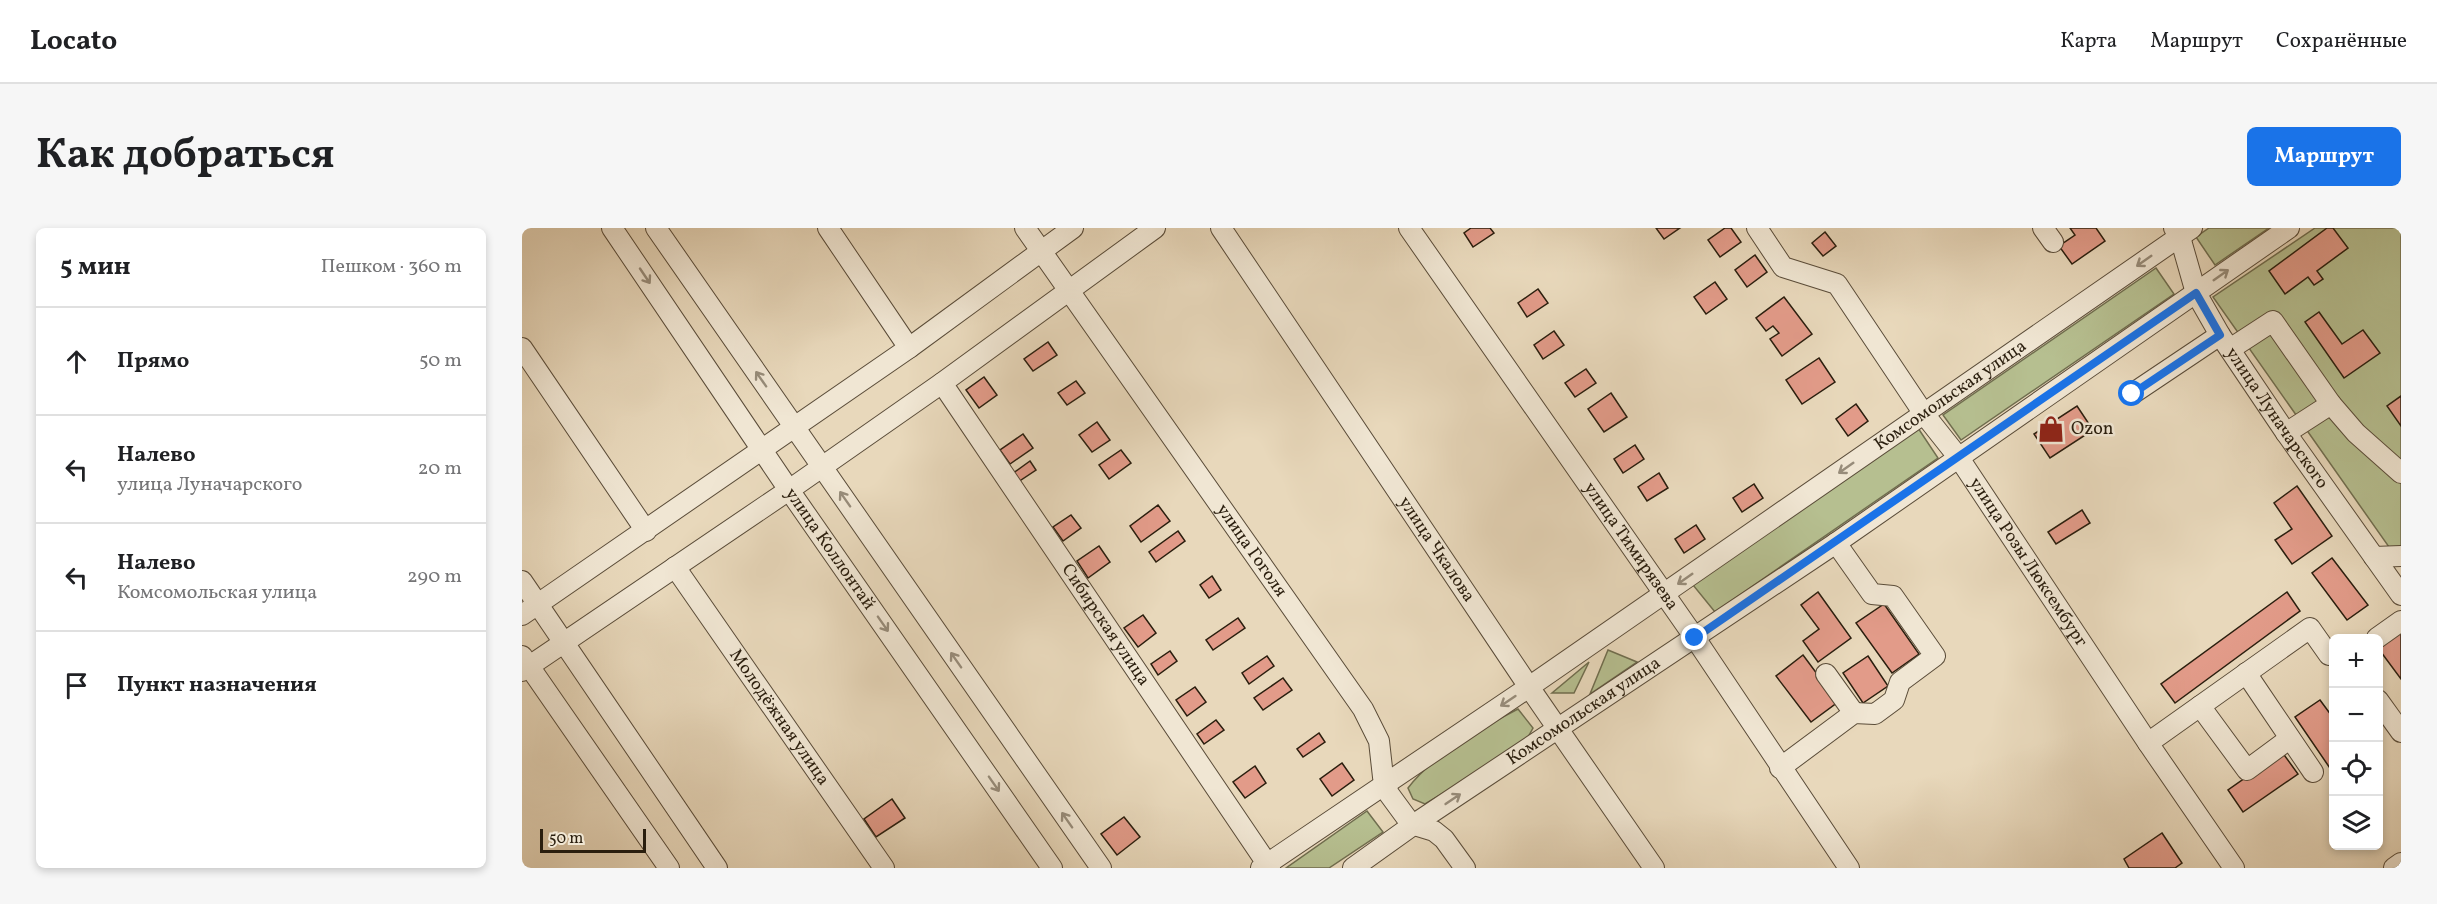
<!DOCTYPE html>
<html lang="ru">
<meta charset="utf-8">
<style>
:root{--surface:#fff;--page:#f6f6f6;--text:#202124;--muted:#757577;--line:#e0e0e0;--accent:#1a73e8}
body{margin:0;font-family:Vollkorn,serif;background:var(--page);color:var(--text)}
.controls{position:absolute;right:18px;bottom:18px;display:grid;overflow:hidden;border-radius:9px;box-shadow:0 3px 9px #0003}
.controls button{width:54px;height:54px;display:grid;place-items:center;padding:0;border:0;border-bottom:2px solid var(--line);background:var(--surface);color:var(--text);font:30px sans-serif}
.scale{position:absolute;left:18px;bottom:15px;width:106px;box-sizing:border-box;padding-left:6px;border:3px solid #2a1e0e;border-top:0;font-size:16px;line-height:21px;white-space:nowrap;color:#2a1e0e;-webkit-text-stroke:4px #f0e6d3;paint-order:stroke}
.stop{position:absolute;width:18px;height:18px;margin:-14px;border:4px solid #1a73e8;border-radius:50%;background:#fff}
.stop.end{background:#1a73e8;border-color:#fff;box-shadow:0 2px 6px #0008}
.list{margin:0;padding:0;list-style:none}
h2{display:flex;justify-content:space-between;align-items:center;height:78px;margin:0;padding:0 24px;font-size:26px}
h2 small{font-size:20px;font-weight:400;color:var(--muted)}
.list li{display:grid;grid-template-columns:39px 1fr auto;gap:18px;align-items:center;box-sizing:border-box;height:108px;padding:0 24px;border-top:2px solid var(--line)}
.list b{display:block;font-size:22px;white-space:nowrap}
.list p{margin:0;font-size:20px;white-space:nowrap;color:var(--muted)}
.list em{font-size:20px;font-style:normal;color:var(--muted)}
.icon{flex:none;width:33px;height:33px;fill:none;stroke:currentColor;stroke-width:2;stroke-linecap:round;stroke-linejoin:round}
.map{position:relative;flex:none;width:1879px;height:640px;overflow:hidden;border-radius:9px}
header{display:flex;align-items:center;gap:36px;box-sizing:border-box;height:84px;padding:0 30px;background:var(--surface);border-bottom:2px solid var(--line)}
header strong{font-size:28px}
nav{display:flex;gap:33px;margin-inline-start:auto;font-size:21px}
.intro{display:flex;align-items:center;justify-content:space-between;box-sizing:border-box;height:144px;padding:0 36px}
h1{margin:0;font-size:42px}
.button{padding:15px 27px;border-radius:9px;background:var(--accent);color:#fff;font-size:21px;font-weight:700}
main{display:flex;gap:36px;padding:0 36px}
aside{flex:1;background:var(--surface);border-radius:9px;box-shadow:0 3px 9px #0003}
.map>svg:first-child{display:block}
.green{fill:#b6bf90;stroke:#706e4f;stroke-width:1.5}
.building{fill:#e29b89;stroke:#2a1e0e;stroke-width:1.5}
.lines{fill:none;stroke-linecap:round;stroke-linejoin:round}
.minor-casing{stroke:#5a4c39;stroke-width:22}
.minor{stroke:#f0e6d3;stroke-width:20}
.oneway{stroke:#978c7a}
.route{stroke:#1a73e8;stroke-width:8}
.labels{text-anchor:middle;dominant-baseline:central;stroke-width:5;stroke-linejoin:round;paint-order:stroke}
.street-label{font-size:18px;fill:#2a1e0e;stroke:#f0e6d3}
.poi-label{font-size:18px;fill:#2a1e0e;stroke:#f0e6d3;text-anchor:start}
</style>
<header>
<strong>Locato</strong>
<nav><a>Карта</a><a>Маршрут</a><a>Сохранённые</a></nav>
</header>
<div class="intro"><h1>Как добраться</h1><a class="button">Маршрут</a></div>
<main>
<aside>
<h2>5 мин<small>Пешком · 360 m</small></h2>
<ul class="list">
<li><svg class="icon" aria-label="ahead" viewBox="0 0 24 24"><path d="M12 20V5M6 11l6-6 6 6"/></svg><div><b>Прямо</b></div><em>50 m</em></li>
<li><svg class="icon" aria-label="left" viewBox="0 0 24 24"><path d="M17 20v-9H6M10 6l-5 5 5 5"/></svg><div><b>Налево</b><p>улица Луначарского</p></div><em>20 m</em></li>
<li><svg class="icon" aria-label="left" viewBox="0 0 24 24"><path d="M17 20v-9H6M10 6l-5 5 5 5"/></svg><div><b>Налево</b><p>Комсомольская улица</p></div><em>290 m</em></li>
<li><svg class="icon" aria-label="arrive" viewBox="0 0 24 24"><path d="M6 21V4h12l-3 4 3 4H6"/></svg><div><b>Пункт назначения</b></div></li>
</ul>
</aside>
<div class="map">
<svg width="1879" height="640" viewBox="0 0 1879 640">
<rect width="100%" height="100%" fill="#e8d8bb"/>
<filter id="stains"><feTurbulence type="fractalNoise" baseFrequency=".00333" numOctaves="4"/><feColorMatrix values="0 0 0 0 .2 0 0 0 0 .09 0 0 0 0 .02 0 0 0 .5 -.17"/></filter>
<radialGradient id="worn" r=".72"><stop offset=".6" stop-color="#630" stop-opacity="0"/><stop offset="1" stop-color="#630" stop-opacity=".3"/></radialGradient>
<!-- green -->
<g class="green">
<polygon points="1687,0 1747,0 1693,37 1674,9"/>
<polygon points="1793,0 1879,0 1879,336 1691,69"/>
<polygon points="1634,40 1652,66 1439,212 1421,187"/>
<polygon points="1396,200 1416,230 1193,384 1171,357"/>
<polygon points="1086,422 1115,434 1068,466"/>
<polygon points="1067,434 1052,465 1030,465"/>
<path d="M996 481 1011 500 1006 509 957 544 903 576 891 571 886 560C910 528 961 499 996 481Z"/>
<polygon points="845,583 861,604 807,640 764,640"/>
</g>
<!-- building -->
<g class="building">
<polygon points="949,0 968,0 972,5 951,19 942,5"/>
<polygon points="1134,0 1158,0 1142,11"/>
<polygon points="1203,0 1209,0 1219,14 1198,29 1186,12"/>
<polygon points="1548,0 1574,0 1583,13 1550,36 1537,18 1553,7"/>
<polygon points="1805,0 1811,0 1826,20 1795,43 1801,51 1792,57 1786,49 1763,66 1747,43"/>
<polygon points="1303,4 1314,18 1301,28 1290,15"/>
<polygon points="1233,27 1245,44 1225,59 1213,42"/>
<polygon points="1193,54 1205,71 1184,86 1172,69"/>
<polygon points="1016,61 1026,75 1005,89 996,75"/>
<polygon points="1262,69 1290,106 1260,128 1248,111 1257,105 1251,98 1244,103 1234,90"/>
<polygon points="1797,84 1820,116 1841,102 1858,125 1822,150 1783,94"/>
<polygon points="1032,103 1042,117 1021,131 1012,117"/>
<polygon points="526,114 535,127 511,143 502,131"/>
<polygon points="1297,130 1313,154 1280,176 1264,152"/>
<polygon points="1064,141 1074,155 1053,169 1043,155"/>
<polygon points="462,149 475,167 457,180 444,162"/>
<polygon points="554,153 563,165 545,177 536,165"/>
<polygon points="1089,165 1105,189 1082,204 1066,181"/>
<polygon points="1879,168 1879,198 1865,178"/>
<polygon points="1334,176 1346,193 1326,208 1314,191"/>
<polygon points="1555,178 1571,202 1528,230 1512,206"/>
<polygon points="575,194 588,212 570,224 557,207"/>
<polygon points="501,206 511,220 488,236 478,222"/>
<polygon points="1113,217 1122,231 1101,245 1092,231"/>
<polygon points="599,222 609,235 587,251 577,237"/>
<polygon points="508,233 514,242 496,254 490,246"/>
<polygon points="1137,245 1146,260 1125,273 1116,259"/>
<polygon points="1232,256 1241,270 1220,284 1211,270"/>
<polygon points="1775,258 1810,308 1770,336 1753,312 1770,301 1752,275"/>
<polygon points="636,277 648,293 619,314 608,298"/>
<polygon points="1560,282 1568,295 1534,316 1526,304"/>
<polygon points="549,287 559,300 541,313 531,299"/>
<polygon points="1174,297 1183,311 1162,325 1153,311"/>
<polygon points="656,303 663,313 634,334 627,324"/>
<polygon points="577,318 588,334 566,350 555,333"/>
<polygon points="1810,330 1846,377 1825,392 1790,345"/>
<polygon points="690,348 699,362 687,370 678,357"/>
<polygon points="1296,364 1329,410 1296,434 1281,413 1297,401 1279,377"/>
<polygon points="1765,364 1778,383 1653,475 1639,456"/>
<polygon points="1362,376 1397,426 1370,445 1334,395"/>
<polygon points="621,387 634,405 616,419 602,400"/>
<polygon points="716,390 723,400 691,422 684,412"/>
<polygon points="1879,405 1879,451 1856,420 1856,415"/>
<polygon points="648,423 655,433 636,447 629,436"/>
<polygon points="1281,427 1316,474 1289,494 1254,448"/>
<polygon points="745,428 752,438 727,456 720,445"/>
<polygon points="1346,428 1366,458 1341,475 1321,445"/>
<polygon points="761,450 770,462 741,482 732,470"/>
<polygon points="673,459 684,474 665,488 654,472"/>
<polygon points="1798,472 1812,491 1812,546 1773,489"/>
<polygon points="694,492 702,502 682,516 675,506"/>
<polygon points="797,505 803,514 781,529 775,521"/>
<polygon points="1760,524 1776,546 1721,584 1706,562"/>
<polygon points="820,535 832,552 810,568 798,551"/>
<polygon points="733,538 744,555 723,570 711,554"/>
<polygon points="370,571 383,590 354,609 342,591"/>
<polygon points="602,589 618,609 595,627 579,606"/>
<polygon points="1640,605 1660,635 1653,640 1607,640 1602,631"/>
</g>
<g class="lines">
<defs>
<g id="minor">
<path id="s1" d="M90 0 267 262 530 640"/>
<polyline points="134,0 579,640"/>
<polyline points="306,0 387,120"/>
<path id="s2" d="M503 0 841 481 857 513 861 549 867 566 889 596 912 603 922 611 943 640"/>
<path id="s3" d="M699 0 1007 459 1132 640"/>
<path id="s4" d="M887 0 1173 410 1327 640"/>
<path id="s5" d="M1235 0 1261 39 1315 56 1402 186 1437 230 1626 515 1712 640"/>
<polyline points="1521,0 1531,14"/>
<path id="s6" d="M1652 0 1658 9 1674 65 1698 107 1764 205 1879 367"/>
<polyline points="0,120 124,303"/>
<polyline points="1708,121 1751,93 1809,176 1834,205 1879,245"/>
<path id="s7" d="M420 155 748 640"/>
<polyline points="1610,166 1698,107"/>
<polyline points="1764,205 1809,176"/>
<polyline points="1852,329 1879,328"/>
<path id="s8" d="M153 339 362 640"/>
<polyline points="0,353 195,640"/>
<polyline points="0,387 387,120 551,0"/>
<polyline points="1855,410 1879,393"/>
<polyline points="0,428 147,640"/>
<polyline points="0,443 267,262 420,155 633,0"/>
<polyline points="1724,445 1791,544"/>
<polyline points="1304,446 1332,485"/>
<polyline points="1856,472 1879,504"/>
<polyline points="1678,478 1725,542 1767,511"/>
<polyline points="1626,515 1788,400 1807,427"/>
<polyline points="1258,540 1332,485 1353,486 1372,472 1378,454 1413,428 1371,368 1350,366 1314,315"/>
<path id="s9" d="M739 640 1007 459 1670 0"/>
<path id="s10" d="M831 640 891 597 1314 315 1767 0"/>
<polyline points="1872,640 1879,635"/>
</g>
</defs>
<!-- minor casing -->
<use href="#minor" class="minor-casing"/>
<!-- minor -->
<use href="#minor" class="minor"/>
</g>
<!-- one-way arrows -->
<defs><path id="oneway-shaft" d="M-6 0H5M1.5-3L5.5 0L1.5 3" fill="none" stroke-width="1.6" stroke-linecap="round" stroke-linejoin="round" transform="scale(1.5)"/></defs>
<g class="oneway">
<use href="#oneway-shaft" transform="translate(1622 33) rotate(145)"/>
<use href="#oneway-shaft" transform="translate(1699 47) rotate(-35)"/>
<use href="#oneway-shaft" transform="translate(123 48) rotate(56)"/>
<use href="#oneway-shaft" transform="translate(239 151) rotate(-125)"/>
<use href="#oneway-shaft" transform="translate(1324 240) rotate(145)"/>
<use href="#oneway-shaft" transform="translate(323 271) rotate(-125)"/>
<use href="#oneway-shaft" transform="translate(1163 351) rotate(145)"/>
<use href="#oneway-shaft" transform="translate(361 396) rotate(55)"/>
<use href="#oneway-shaft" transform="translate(434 432) rotate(-125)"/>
<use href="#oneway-shaft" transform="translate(986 473) rotate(146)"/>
<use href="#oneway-shaft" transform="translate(472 556) rotate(55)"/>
<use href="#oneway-shaft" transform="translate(931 571) rotate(-34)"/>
<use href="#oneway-shaft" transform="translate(545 592) rotate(-125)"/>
</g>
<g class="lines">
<!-- route -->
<polyline class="route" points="1173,410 1674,65 1698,107 1610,166"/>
</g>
<!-- icons -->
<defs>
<symbol id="shop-bare" viewBox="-9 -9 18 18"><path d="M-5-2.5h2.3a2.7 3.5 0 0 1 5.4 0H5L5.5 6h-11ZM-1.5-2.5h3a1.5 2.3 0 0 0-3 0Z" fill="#8f2418" stroke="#f0e6d3" stroke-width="2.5" paint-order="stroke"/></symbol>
</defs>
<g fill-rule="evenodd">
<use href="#shop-bare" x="1510" y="182" width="38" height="38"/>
</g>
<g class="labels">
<!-- street labels -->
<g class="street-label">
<text stroke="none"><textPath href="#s9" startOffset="836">Комсомольская улица</textPath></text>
<text stroke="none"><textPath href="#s6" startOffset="218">улица Луначарского</textPath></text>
<text stroke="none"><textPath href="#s4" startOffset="388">улица Тимирязева</textPath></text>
<text stroke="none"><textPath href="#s1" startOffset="388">улица Коллонтай</textPath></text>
<text stroke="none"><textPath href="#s3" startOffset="387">улица Чкалова</textPath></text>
<text stroke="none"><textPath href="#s2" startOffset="394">улица Гоголя</textPath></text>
<text stroke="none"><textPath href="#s5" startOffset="441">улица Розы Люксембург</textPath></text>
<text stroke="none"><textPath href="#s7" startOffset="292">Сибирская улица</textPath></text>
<text stroke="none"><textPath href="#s10" startOffset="279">Комсомольская улица</textPath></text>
<text stroke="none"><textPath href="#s8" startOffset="183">Молодёжная улица</textPath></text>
</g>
<!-- poi labels -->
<g class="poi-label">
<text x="1549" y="201">Ozon</text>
</g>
</g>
<rect width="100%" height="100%" filter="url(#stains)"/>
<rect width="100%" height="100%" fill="url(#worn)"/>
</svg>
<div class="controls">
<button>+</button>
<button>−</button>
<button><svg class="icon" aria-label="locate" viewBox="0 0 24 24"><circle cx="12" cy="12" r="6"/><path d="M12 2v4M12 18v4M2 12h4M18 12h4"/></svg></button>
<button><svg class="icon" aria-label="layers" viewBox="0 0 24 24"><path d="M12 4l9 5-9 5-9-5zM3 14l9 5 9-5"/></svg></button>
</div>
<div class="scale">50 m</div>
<div class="stop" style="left:1610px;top:166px"></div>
<div class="stop end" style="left:1173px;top:410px"></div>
</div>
</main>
